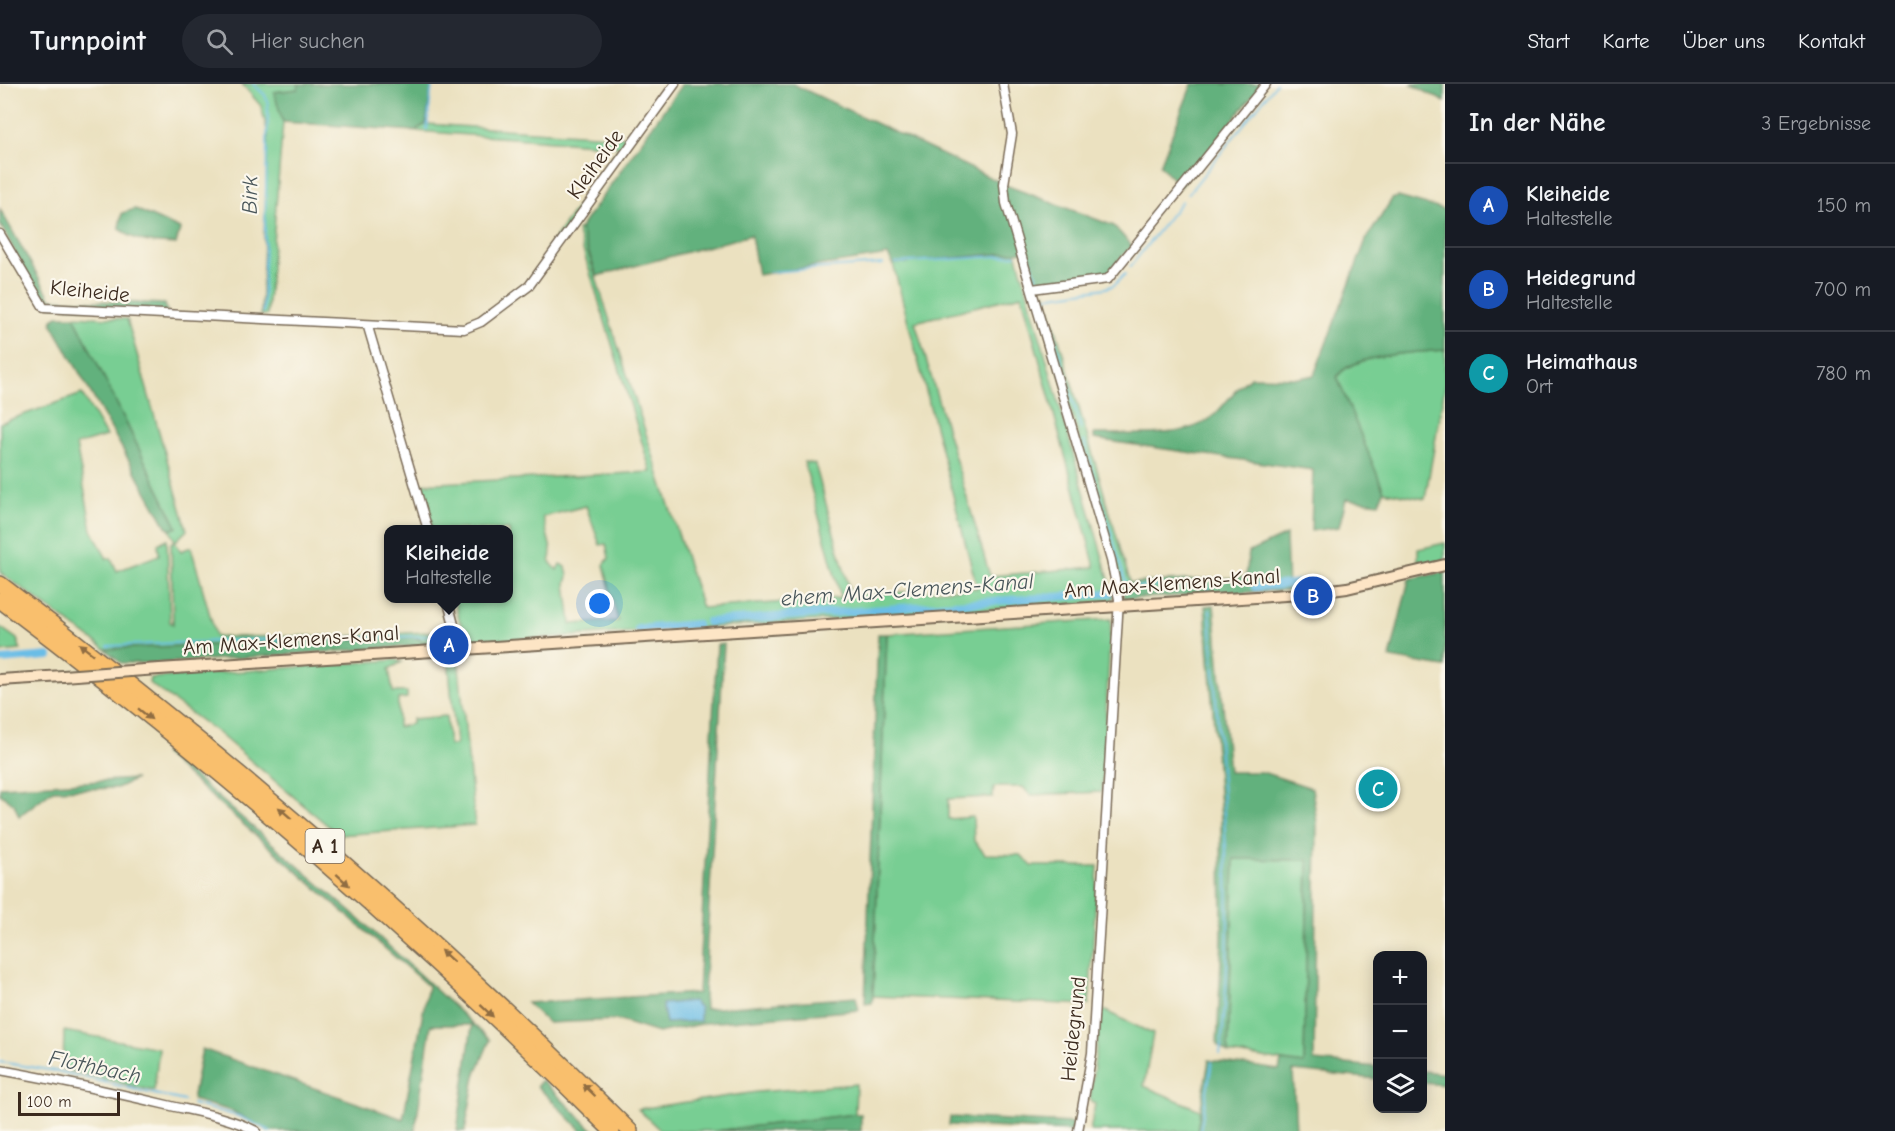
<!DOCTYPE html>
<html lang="de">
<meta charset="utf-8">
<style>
:root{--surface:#171b24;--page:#242831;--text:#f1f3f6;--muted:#9ea1a6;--line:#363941;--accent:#d1495b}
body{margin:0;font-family:"Comic Neue",sans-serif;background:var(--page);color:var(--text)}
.controls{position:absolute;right:18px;bottom:18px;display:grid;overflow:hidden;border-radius:12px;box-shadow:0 3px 15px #0003}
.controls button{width:54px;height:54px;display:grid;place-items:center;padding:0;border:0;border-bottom:2px solid var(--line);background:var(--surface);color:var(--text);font:30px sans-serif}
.scale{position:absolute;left:18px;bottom:15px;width:102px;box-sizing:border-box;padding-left:6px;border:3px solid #3b2a1e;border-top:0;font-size:16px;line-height:21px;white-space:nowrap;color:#3b2a1e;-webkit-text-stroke:4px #fbf7ec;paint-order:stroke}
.you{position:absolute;left:600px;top:520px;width:21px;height:21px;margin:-15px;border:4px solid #fff;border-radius:50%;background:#1a73e8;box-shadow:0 0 0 9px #1a73e833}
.badge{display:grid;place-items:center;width:39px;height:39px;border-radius:50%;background:var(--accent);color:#fff;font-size:20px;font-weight:700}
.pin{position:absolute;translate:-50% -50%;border:3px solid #fff;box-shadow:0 2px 6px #0006}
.popup{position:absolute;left:384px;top:441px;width:129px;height:78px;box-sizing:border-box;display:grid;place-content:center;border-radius:12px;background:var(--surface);filter:drop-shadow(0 2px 4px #0005);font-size:20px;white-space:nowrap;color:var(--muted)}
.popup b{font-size:22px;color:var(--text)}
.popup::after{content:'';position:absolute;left:50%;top:100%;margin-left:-12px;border:12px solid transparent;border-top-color:var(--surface)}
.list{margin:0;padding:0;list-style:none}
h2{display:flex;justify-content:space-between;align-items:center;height:78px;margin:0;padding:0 24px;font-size:26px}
h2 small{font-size:20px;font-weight:400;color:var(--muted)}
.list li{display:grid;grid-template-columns:39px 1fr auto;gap:18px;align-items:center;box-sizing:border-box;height:84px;padding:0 24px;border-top:2px solid var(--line)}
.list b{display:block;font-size:22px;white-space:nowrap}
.list p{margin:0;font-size:20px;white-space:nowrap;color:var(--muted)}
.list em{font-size:20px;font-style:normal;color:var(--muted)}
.icon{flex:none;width:33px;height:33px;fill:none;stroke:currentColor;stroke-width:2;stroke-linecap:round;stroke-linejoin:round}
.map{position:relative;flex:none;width:1445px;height:1047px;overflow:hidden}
header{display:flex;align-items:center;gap:36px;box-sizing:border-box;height:84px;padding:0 30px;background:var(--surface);border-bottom:2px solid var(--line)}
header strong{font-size:28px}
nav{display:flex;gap:33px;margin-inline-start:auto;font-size:21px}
.search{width:420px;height:54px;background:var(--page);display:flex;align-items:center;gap:15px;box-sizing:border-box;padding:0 21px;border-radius:33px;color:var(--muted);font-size:22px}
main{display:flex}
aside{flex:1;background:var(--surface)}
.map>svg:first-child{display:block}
.green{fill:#78ce93;stroke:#5a7c58;stroke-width:1.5;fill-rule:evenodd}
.forest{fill:#62b17d;stroke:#4e6e4e;stroke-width:1.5}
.water{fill:#6abde6;stroke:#527482;stroke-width:1.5}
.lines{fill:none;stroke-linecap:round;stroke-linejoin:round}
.stream{stroke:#6abde6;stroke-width:2}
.canal{stroke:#6abde6;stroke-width:8}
.street-casing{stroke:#796a57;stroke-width:11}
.secondary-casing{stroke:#796a57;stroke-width:14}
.highway-casing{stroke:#796a57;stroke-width:18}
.street{stroke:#fff;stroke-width:8}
.secondary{stroke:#fde5c5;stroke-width:10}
.highway{stroke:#f9bf6d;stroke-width:15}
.secondary-bridge-casing{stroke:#796a57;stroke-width:14;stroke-linecap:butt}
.secondary-bridge{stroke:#fde5c5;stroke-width:10}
.oneway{fill:#906d42}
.labels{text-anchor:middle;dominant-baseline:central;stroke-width:4.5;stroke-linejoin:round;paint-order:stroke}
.shield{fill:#fbf7ec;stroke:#75685c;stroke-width:1.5}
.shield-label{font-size:20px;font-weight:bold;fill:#3b2a1e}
.street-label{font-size:21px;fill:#3b2a1e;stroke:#fbf7ec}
.water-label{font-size:22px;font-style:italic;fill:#49565a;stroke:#fbf7ec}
</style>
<header>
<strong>Turnpoint</strong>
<div class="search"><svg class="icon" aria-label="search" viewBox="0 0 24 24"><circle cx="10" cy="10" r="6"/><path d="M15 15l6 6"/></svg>Hier suchen</div>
<nav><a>Start</a><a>Karte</a><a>Über uns</a><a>Kontakt</a></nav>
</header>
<main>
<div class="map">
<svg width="1445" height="1047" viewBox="0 0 1445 1047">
<rect width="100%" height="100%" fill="#fbf7ec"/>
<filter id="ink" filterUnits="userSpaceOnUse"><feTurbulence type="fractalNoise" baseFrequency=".0167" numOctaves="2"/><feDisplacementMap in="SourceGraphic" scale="12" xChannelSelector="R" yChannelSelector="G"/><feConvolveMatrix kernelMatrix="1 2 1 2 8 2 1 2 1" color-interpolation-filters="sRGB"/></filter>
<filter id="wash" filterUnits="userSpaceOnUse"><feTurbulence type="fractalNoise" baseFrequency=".008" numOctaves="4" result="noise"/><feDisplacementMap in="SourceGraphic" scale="24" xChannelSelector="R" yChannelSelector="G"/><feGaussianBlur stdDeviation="1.35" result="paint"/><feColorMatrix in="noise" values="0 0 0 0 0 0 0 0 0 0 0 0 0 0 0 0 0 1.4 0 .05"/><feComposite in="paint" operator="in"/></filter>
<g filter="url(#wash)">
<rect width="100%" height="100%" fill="#ebe1c0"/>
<!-- green -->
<g class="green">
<polygon points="242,0 299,0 298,5 274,8 283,38 267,231 261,231 268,50 261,22"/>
<polygon points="426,40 625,53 628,58 548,171 547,165 620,62 414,47"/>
<path d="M580 144 702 524 841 514 804 378 815 380 851 511 977 504 893 180 1016 168 1114 513 1109 518 476 558C459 552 459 530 454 515L509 514V446L433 445 419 400 651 388 577 146ZM1022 211 1095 483 990 492 915 238ZM586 422 600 461 606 460 609 474 604 481 618 537 571 540 566 500 568 492 566 483 560 480 557 486 550 478 551 465 543 433Z"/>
<polygon points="1045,208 1130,498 1123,505 1040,223 1039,217"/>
<polygon points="74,232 127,235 187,446 175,458 181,467 191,463 216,553 351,552 448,547 450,555 446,560 430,561 415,553 105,565 0,488 0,339 82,310 106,352 76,361 92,446 107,475 111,474 117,487 159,471 158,460 167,455 170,538 173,540 171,459 175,457 170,446 177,443"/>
<path d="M1445 266V302L1425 415 1384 407 1337 294C1349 270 1420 268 1445 266Z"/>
<polygon points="1445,459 1445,476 1418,482 1418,465"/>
<polygon points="1111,535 1102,708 1030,711 1023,703 994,703 993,713 948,715 948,735 973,733 974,757 985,770 1021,771 1032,782 1098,782 1089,921 873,912 887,550"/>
<polygon points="0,543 17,555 21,566 0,568"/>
<polygon points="458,573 475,741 339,751 218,649 149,599 150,594 395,576 402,578 389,585 393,608 407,608 407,614 398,615 398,643 412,640 412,635 446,632 449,661 456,661 448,574"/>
<polygon points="1234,775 1308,776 1304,980 1228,969"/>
<polygon points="1101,925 1153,950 1144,1002 1200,1026 1197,1047 1090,1047 1095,1020 1090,1015"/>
<polygon points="64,947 159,964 154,1007 63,985"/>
<polygon points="856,1000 855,1030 716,1047 661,1047 638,1025 757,1008"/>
</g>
<!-- forest -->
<g class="forest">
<polygon points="299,0 432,0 426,40 414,47 283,38 274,8 298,5"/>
<polygon points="682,0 793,0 1008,102 1114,142 1132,162 1106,190 1035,200 1025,167 893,180 888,171 758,191 751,151 597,192 580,144"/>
<polygon points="1192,0 1262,0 1180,103 1160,81"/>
<polygon points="1411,0 1445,0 1445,18"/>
<path d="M1398 113 1445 126V266C1420 268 1349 270 1337 293L1384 407 1379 419 1346 415 1339 443 1311 447 1313 386 1094 355V350C1127 349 1185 356 1212 333 1226 321 1236 302 1251 293L1300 294 1314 291 1366 156 1392 115Z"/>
<polygon points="0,125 51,215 165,220 167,228 52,222 41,216 0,140"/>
<path d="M135 125 180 145 176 160C156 159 132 159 119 143L122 129Z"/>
<polygon points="58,232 74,232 177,443 170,446 166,442 52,240 53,235"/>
<polygon points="1286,451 1288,506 1124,515 1123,505 1130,499 1246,493 1249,468"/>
<polygon points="1445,488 1445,583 1390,574 1409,495"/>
<polygon points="1214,521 1229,688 1262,688 1312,704 1317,739 1314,977 1377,983 1377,995 1293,987 1296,1047 1197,1047 1209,976 1279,986 1281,977 1304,980 1308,776 1234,775 1228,969 1217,961 1222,854 1221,735 1205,522"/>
<polygon points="878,550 887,550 873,912 872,919 865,920"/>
<polygon points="415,553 430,561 162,579 121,579 105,565"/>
<polygon points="724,560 704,909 705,925 856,913 859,926 706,939 658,949 617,936 548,939 527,919 698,909 717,561"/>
<polygon points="165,667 365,840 490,956 475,992 465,1047 457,1047 472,941 431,941 415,1047 268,1047 232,1027 192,1016 202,965 403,1035 428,902 163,670"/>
<polygon points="136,695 117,704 53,706 19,732 14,720 0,710 0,703"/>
<polygon points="1423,987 1445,990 1445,1001 1423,999"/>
<polygon points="542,996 594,1047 582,1047 537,1002"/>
<polygon points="855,1030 861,1030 861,1047 716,1047"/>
<polygon points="950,1033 1073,1039 1072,1047 949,1041"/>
</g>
<!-- water -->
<polygon class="water" points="693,917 700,924 700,937 666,939 662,920"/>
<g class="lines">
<!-- stream -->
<g class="stream">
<polyline points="253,0 265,11 268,20 263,228"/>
<polyline points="427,45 432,0"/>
<polyline points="1188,110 1276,0"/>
<polyline points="1029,171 1038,197"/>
<polyline points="895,179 1016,171"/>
<polyline points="1130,183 1182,117"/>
<polyline points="769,188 883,180"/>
<polyline points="1081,345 1044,218 1045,213 1106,204 1114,201 1125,190"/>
<polyline points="1084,357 1127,503 1204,501 1208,503 1208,508"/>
<path d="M1210 526C1218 673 1239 823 1220 970"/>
<polyline points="108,562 219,557 437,552 443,555"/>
<polyline points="0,978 61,988 184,1017"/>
<polyline points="192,1020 238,1032 270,1047"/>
<polyline points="1200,1047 1212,978"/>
</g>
<!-- canal -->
<g class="canal">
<polyline points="1255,503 1303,499"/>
<polyline points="708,538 1109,509"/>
<polyline points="638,545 697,540"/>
<polyline points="0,576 49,572"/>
</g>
</g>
</g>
<g filter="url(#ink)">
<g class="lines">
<defs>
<g id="street">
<polyline points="1003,0 1012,50 1004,100 1006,119 1111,476 1119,515 1092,969 1078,1047"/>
<polyline points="0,150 44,224 464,245 481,238 529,202 675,0"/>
<polyline points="1032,205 1108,195 1266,0"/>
<polyline points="368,243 428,446"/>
<polyline points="447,514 460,564"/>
<path d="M0 986C56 996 112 1008 167 1021 197 1028 229 1033 256 1047"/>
</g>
<g id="secondary">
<polyline points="144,586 1301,510 1347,504 1445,481"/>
<polyline points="0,596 63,592"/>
</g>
<g id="highway">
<path d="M0 500C222 667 433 850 630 1047"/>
<path d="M0 516C216 678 421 857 612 1047"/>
</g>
</defs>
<!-- street casing -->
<use href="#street" class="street-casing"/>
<!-- secondary casing -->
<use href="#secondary" class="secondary-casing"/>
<!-- highway casing -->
<use href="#highway" class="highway-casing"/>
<!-- street -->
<use href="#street" class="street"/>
<!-- secondary -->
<use href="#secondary" class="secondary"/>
<!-- highway -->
<use href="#highway" class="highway"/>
<defs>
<polyline id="secondary-bridge" points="63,592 144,586"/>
</defs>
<!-- secondary-bridge casing -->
<use href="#secondary-bridge" class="secondary-bridge-casing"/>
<!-- secondary-bridge -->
<use href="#secondary-bridge" class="secondary-bridge"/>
</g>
<!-- one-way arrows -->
<defs><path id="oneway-solid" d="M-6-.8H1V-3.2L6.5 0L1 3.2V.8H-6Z" transform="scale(1.5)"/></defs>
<g class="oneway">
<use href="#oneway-solid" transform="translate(86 565) rotate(-142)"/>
<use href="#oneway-solid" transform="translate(145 630) rotate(39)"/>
<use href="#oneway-solid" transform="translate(285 729) rotate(-139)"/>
<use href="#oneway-solid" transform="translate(343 796) rotate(42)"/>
<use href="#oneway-solid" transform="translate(447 872) rotate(-138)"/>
<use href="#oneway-solid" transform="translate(487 927) rotate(43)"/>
<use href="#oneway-solid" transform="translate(589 1006) rotate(-136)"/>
</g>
</g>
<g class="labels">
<!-- shield labels -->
<rect class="shield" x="305.5" y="745" width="39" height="34" rx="4.5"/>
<g class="shield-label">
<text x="325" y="762">A 1</text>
</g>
<!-- street labels -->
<g class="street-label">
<text transform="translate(595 80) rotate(-54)">Kleiheide</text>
<text transform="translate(90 207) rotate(6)">Kleiheide</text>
<text transform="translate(1172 499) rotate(-4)">Am Max-Klemens-Kanal</text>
<text transform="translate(291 556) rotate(-4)">Am Max-Klemens-Kanal</text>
<text transform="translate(1073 945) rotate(-84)">Heidegrund</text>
</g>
<!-- water labels -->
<g class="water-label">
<text transform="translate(250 111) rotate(-89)">Birk</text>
<text transform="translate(907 506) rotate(-4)">ehem. Max-Clemens-Kanal</text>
<text transform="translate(95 983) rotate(12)">Flothbach</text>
</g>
</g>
</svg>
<div class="controls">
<button>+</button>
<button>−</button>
<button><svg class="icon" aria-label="layers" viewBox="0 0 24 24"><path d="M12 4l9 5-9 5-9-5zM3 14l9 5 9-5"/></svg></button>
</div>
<div class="scale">100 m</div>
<div class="you"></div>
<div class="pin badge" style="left:449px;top:561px;background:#1a4fb4">A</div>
<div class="popup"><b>Kleiheide</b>Haltestelle</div>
<div class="pin badge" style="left:1313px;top:512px;background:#1a4fb4">B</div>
<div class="pin badge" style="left:1378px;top:705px;background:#0f9aa8">C</div>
</div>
<aside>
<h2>In der Nähe<small>3 Ergebnisse</small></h2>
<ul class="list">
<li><span class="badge" style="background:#1a4fb4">A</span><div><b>Kleiheide</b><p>Haltestelle</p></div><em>150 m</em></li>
<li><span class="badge" style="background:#1a4fb4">B</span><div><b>Heidegrund</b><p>Haltestelle</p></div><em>700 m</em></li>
<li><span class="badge" style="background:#0f9aa8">C</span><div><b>Heimathaus</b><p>Ort</p></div><em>780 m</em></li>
</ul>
</aside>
</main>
